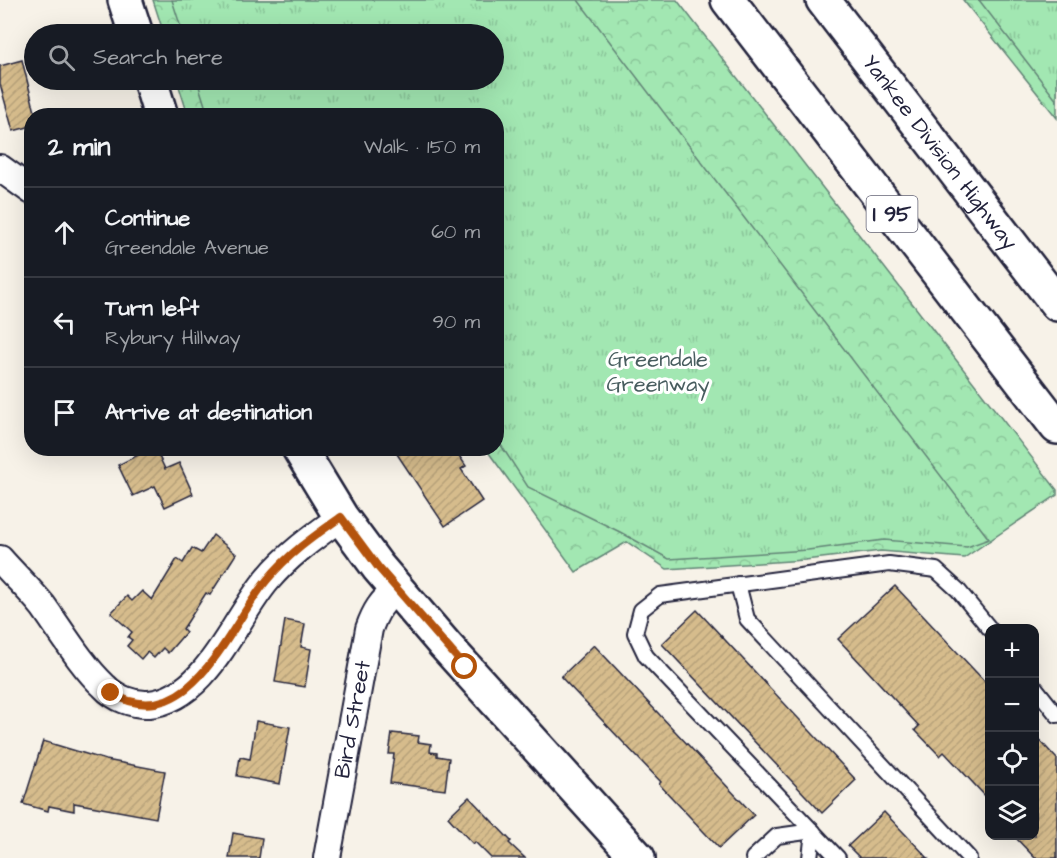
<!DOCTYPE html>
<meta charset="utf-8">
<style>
:root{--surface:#171b24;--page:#20242c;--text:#f1f3f6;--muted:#9ea1a6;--line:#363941}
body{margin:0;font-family:"Architects Daughter",sans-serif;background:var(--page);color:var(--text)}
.controls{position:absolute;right:18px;bottom:18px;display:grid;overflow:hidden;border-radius:12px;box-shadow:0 6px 24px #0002}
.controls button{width:54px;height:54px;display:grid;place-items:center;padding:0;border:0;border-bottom:2px solid var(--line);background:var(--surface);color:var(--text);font:30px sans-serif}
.stop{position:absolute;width:18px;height:18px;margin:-14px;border:4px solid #b45309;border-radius:50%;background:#fff}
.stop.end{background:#b45309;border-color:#fff;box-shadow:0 2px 6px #0008}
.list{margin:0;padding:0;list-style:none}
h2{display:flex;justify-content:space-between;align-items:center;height:78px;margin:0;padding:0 24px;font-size:26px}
h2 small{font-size:20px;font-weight:400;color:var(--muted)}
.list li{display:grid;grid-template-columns:39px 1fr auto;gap:18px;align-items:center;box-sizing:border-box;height:90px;padding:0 24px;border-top:2px solid var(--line)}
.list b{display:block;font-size:22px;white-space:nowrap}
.list p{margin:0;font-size:20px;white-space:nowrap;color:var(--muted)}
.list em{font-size:20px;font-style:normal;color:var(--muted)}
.icon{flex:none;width:33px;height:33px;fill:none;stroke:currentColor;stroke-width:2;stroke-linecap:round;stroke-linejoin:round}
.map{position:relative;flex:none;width:1057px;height:858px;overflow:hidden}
.search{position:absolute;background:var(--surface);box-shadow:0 6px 24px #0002;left:24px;top:24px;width:480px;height:66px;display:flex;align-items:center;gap:15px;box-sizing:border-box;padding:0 21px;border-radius:33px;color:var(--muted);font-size:22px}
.panel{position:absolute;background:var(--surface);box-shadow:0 6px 24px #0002;left:24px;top:108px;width:480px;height:348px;border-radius:24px}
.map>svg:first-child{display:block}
.forest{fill:url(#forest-crowns);stroke:#628476;stroke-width:1.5}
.park{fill:url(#park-tufts);stroke:#628476;stroke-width:1.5}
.building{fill:url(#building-hatch);stroke:#22223b;stroke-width:1.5}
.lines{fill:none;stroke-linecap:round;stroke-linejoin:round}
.lane-casing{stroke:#22223b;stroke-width:18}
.street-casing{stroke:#22223b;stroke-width:30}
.secondary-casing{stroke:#22223b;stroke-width:38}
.highway-casing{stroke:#22223b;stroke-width:38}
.lane{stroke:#fff;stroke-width:14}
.street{stroke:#fff;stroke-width:26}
.secondary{stroke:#fff;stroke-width:33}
.highway{stroke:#fff;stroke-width:33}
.route{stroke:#b45309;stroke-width:8}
.labels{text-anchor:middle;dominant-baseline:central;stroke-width:6;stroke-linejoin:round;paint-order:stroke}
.shield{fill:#fff;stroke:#646476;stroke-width:1.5}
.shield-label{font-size:21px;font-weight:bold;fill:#22223b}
.street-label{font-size:22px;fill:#22223b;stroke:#fff}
.park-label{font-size:22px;fill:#485d5f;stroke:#fff}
</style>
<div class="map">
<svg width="1057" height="858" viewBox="0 0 1057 858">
<defs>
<pattern id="forest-crowns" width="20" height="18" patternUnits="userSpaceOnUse" patternTransform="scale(1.5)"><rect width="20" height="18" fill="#a2e7b2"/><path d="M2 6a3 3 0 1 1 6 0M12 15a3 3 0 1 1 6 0" fill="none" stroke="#8bc69a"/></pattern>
<pattern id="park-tufts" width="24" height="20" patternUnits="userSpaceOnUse" patternTransform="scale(1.5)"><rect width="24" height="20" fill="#a2e7b2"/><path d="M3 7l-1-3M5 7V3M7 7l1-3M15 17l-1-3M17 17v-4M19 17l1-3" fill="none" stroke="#8bc69a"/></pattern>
<pattern id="building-hatch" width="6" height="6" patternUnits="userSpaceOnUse" patternTransform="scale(1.5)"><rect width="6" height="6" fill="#d6bc8c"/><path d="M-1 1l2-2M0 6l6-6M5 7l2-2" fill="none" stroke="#b7a17a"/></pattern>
</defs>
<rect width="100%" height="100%" fill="#f7f2e8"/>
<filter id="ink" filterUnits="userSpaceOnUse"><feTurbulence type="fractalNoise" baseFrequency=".0167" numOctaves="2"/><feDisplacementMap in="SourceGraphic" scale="12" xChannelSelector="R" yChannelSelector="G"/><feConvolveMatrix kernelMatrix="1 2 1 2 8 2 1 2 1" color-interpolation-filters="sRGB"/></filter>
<g filter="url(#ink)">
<!-- forest -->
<g class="forest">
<polygon points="153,0 677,0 1057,490 1057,495 964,558 881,551 805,560 667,569 627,542 576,572 486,449 496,448 496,116 188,115 177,80 494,80 494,34 164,34"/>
<polygon points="963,0 1057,0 1057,118"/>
</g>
<!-- park -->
<g class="park">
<polygon points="172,0 578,0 989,539 967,547 884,540 808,550 669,559 620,532 528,487 497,439 496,116 208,115 197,80 494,80 494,34 183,34"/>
<polygon points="979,0 1057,0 1057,101"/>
</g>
<!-- building -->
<g class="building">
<polygon points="22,60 36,116 32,116 32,126 13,131 0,84 0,66"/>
<polygon points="152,448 155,448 165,469 179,463 193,494 165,507 155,486 133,496 118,465"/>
<polygon points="393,448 454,448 466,466 461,469 482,501 445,526"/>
<polygon points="213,535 236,554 210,595 206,593 183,629 186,632 168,653 163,648 154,658 147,652 141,659 127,646 132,640 128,637 132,632 111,613 127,596 132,601 142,591 152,600 177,559 183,563 192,548 201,553"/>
<polygon points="895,586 990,687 990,801 944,752 940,756 915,730 919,726 838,639"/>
<polygon points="697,610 856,780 822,813 662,644"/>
<polygon points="285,620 305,624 301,647 311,649 305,687 275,682"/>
<polygon points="594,645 754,815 719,848 659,784 661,782 561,677"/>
<polygon points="256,721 290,727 280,784 237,776 240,757 250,759"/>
<polygon points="392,733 419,736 418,742 431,744 430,752 437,753 437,756 449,758 445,790 390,783 394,754 389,754"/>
<polygon points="1035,735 1057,759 1057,858 1035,858 1014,836 1035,836"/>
<polygon points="43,741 106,760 165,771 156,818 74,803 74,811 49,806 48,811 23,804"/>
<polygon points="469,797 511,841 509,843 525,858 491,858 475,842 473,844 448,817"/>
<polygon points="884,812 928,858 860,858 848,846"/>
<polygon points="233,833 262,838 259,858 229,858"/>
</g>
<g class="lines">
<defs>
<g id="lane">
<polyline points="738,584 747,619 969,858"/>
<polyline points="1034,686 1057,715"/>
<polyline points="753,858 777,836 813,831 810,858"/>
<polyline points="838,858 646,656 635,633 641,610 660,595 889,564 936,570 958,590 990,629"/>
</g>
<g id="street">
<polyline points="0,168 32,191"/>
<path d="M0 559C14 575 30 590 43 606 61 631 82 666 104 686 115 698 133 705 149 704 208 698 234 618 268 579 289 554 315 536 341 517"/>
<path id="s1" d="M327 858 369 629C375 612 382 600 397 590"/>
</g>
<g id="secondary">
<polyline points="125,0 136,34"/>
<polyline points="150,80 161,116"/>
<polyline points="299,448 341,517 378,567 445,645 638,858"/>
</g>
<g id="highway">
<polyline points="728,0 1057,427"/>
<path id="s2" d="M823 0 1057 304"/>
</g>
</defs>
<!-- lane casing -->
<use href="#lane" class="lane-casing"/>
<!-- street casing -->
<use href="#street" class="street-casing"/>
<!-- secondary casing -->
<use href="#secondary" class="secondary-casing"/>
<!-- highway casing -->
<use href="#highway" class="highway-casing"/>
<!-- lane -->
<use href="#lane" class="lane"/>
<!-- street -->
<use href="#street" class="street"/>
<!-- secondary -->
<use href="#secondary" class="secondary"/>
<!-- highway -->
<use href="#highway" class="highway"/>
</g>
</g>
<g class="lines" filter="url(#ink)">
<!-- route -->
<path class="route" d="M111 693C190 739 229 625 267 580 288 554 314 536 341 517L378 567 465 667"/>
</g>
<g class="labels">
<!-- shield labels -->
<rect class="shield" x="866.5" y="196" width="51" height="36" rx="4.5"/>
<g class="shield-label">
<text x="892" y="214">I 95</text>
</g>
<!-- street labels -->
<g class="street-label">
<text stroke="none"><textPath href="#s2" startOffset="192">Yankee Division Highway</textPath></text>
<text stroke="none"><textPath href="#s1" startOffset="141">Bird Street</textPath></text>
</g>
<!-- park labels -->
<g class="park-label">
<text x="658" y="359">Greendale<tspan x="658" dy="25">Greenway</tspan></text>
</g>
</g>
</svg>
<div class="controls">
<button>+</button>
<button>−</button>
<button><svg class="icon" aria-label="locate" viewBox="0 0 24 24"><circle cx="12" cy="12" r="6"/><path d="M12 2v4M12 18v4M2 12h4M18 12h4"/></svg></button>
<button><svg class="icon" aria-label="layers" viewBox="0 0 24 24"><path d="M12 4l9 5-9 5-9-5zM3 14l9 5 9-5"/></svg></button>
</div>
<div class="stop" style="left:465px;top:667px"></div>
<div class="stop end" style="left:111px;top:693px"></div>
<div class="search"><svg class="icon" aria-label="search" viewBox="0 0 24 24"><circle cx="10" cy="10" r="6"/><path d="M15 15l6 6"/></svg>Search here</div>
<section class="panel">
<h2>2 min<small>Walk · 150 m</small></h2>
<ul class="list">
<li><svg class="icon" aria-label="ahead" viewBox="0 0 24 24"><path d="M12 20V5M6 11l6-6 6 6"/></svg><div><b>Continue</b><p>Greendale Avenue</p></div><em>60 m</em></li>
<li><svg class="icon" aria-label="left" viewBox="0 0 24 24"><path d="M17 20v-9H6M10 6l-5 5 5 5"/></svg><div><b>Turn left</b><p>Rybury Hillway</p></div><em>90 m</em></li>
<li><svg class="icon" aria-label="arrive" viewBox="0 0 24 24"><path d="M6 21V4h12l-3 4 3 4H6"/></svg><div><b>Arrive at destination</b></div></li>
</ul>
</section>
</div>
